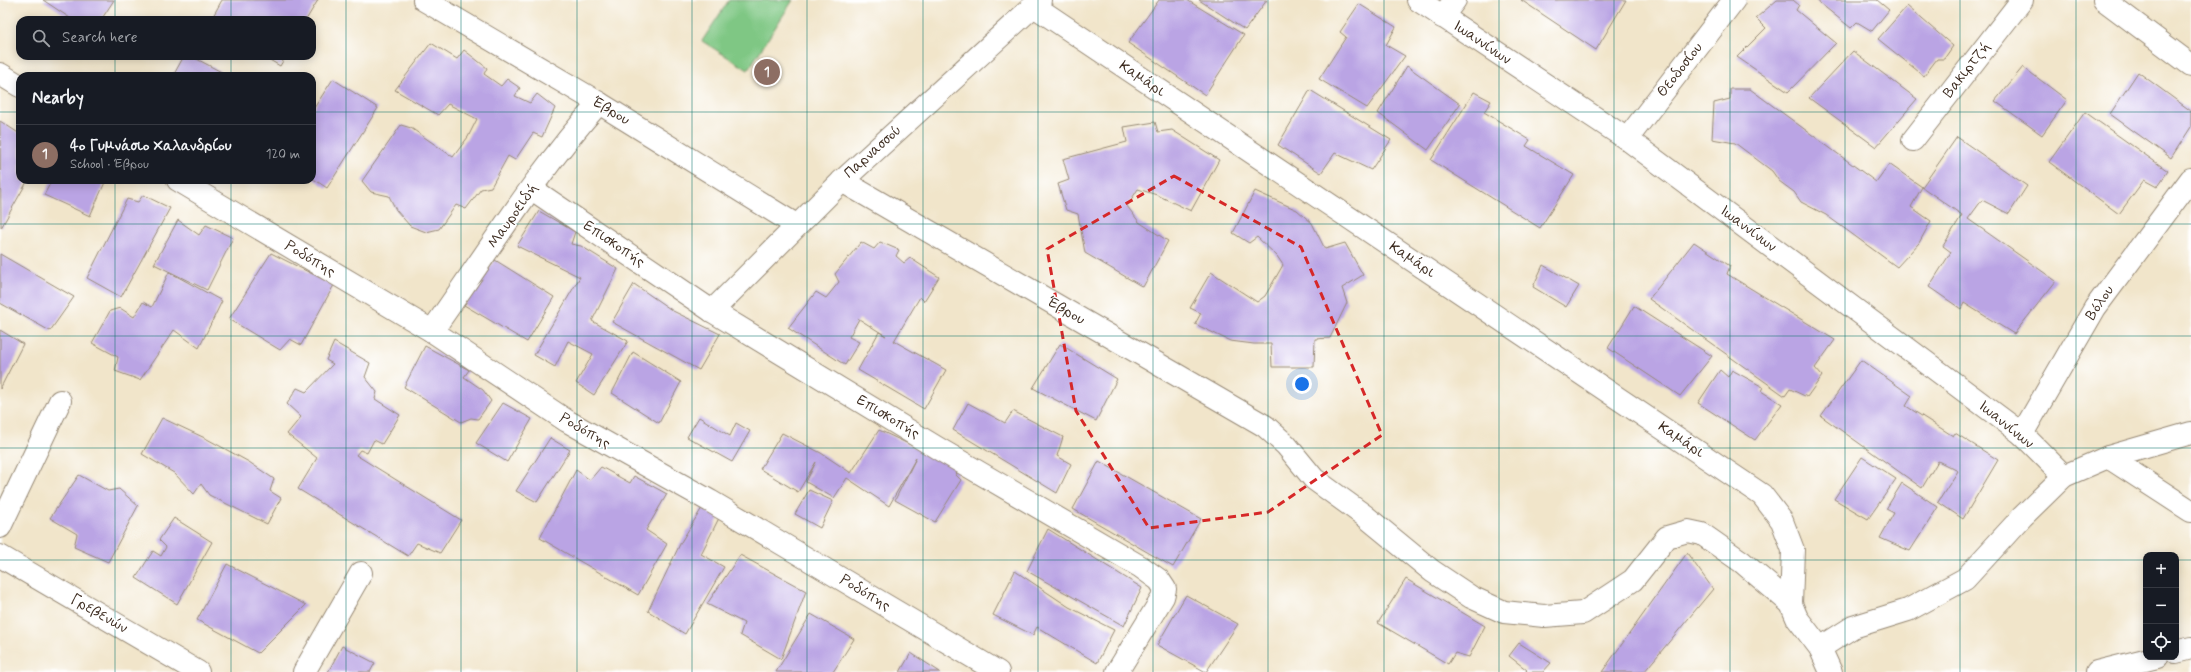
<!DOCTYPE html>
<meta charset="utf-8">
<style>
:root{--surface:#171b24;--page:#20242c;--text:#f1f3f6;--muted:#9ea1a6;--line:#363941;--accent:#ea580c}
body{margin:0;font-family:Mynerve,sans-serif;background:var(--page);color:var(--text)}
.controls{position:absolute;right:12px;bottom:12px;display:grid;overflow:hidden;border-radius:8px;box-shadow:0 2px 10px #0003}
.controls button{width:36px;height:36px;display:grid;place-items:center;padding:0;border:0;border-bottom:1px solid var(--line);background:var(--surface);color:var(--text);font:20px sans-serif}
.you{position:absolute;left:1302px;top:384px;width:14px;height:14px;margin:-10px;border:3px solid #fff;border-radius:50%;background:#1a73e8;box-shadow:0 0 0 6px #1a73e833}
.badge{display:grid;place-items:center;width:26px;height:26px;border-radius:50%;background:var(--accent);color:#fff;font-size:13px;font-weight:700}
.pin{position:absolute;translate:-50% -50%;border:2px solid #fff;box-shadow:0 1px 4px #0006}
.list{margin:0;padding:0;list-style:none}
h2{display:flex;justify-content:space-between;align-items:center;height:52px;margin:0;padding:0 16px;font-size:17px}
h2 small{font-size:13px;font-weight:400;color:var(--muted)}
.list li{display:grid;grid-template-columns:26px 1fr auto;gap:12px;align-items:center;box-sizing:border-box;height:60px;padding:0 16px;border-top:1px solid var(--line)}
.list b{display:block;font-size:15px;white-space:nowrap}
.list p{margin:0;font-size:13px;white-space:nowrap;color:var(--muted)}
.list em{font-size:13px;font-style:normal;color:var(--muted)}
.icon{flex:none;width:22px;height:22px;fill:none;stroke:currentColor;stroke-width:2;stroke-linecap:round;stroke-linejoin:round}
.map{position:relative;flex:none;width:2191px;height:672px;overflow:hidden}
.search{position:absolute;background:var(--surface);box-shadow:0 2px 10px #0003;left:16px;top:16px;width:300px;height:44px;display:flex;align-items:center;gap:10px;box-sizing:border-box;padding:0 14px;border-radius:12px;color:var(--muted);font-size:15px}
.panel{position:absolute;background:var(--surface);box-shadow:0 2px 10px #0003;left:16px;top:72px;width:300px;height:112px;border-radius:12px}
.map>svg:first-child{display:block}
.green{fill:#7fc784;stroke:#5d7851}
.building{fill:#baa4e4}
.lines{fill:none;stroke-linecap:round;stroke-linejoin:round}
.minor-casing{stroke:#968874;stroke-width:24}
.minor{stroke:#fff;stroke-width:22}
.marked{fill:none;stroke:#d62828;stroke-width:3;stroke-dasharray:8 5;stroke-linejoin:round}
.grid{fill:none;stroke:#0f766e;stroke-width:1;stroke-opacity:0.55}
.labels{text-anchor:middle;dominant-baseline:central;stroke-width:3;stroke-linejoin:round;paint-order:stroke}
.street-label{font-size:15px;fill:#3b2a1e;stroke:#fff}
</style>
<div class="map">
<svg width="2191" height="672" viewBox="0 0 2191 672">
<rect width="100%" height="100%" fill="#fff"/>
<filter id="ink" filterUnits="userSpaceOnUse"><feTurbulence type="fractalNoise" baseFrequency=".025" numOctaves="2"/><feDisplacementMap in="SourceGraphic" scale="8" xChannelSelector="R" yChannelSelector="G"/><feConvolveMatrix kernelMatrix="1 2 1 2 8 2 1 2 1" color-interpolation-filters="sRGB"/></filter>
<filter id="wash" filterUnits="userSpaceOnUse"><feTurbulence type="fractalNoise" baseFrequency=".012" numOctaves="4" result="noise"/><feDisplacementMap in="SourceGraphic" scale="16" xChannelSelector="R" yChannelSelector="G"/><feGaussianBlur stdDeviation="0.9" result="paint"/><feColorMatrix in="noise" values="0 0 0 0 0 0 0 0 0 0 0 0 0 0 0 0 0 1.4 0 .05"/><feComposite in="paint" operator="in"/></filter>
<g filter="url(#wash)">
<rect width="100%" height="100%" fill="#f1e5ca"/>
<!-- green -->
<polygon class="green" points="729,0 793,0 748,70 702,41"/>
<g id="blocks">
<!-- building -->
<g class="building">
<polygon points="43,0 114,0 101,20 73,20"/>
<polygon points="222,0 318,0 306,20 211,20"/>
<polygon points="1159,0 1187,0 1244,35 1205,95 1128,43"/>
<polygon points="1199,0 1267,0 1245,30"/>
<polygon points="1521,0 1626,0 1596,50"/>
<polygon points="1777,0 1793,0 1799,5 1796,10 1836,43 1788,92 1737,57 1766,28 1756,18"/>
<polygon points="1816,0 1877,0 1889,10 1872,31 1857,22 1851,28"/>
<polygon points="1359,4 1396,27 1386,45 1405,56 1367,108 1319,79 1346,37 1340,32"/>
<polygon points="1907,6 1953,46 1944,59 1937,59 1924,76 1878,39"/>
<polygon points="431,43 457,59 464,50 487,68 484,74 501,86 507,79 520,88 515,96 530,103 537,94 555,108 542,137 533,133 515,160 508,156 491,187 481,189 466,209 456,205 439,229 426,232 410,226 396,210 389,196 371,192 362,181 401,125 411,128 453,157 468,137 477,119 448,104 438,115 395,90"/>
<polygon points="1853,51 1917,99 1876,147 1809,98"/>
<polygon points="184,56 191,56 229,76 173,76"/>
<polygon points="263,56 286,56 280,66"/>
<polygon points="1407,66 1460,104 1428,150 1378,113"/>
<polygon points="2023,67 2067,100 2042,135 1995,101"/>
<polygon points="2138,72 2191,111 2191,127 2171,158 2110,114"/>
<polygon points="333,79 378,108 327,188 312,178 312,111"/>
<polygon points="1730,89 1750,89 1876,182 1889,164 1922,187 1911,207 1931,221 1919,243 1897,267 1826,215 1801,202 1794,192 1779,181 1772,171 1735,143 1712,139 1714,103 1730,99"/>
<polygon points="1310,90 1391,140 1371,170 1335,153 1321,173 1278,145"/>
<polygon points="1474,92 1491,101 1484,112 1530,140 1526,146 1574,175 1540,228 1431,160"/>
<polygon points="2085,112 2168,171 2157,187 2144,180 2119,214 2049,162"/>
<polygon points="0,121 20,134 20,180 28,180 1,228"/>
<polygon points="1155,122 1158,132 1172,130 1219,160 1191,211 1157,195 1138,189 1127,206 1139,222 1168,241 1143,287 1085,253 1078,214 1066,210 1058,184 1069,180 1063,159 1127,142 1124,127"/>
<polygon points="1957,137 2027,186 2009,214 1982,200 1968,219 2056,281 2014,334 1964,303 1961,309 1929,287 1951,252 1943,246 1962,215 1922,187"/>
<polygon points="52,180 106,180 90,216 44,195"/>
<polygon points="1255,191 1297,210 1312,223 1325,249 1345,243 1363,275 1342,288 1347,303 1330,338 1315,339 1314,367 1272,367 1271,344 1254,344 1230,341 1195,324 1201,313 1190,308 1211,272 1257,302 1265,296 1283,265 1277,256 1257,237 1249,243 1233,233"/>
<polygon points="143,195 170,208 121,297 87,278 127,199 138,202"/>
<polygon points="539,211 575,232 571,244 581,246 618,269 592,321 628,341 594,395 576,383 593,354 568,341 555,367 534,355 580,277 517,246"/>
<polygon points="178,220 199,235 206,225 233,238 207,290 154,264"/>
<polygon points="861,242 874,249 880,242 899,250 896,256 904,263 910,258 939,277 924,301 920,297 894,341 946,370 924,409 858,370 879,332 886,336 859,319 849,337 859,342 845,365 788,328 816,292 826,298 839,282 835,274"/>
<polygon points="1694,242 1730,266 1727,274 1835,340 1815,368 1822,376 1807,397 1790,389 1785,396 1649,299"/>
<polygon points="271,253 334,285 301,345 290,339 280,350 229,319"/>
<polygon points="0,254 74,297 50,331 0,303"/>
<polygon points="495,260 554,297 527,342 464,305"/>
<polygon points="1543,265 1579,286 1566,307 1533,287"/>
<polygon points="169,272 222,301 199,348 174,330 140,380 115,371 118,357 92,343 110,311 120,308 134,317 143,302 152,307"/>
<polygon points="634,284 673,311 720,334 699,370 612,322"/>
<polygon points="1634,306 1712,356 1680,396 1608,348"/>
<polygon points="0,330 23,344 0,389"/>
<polygon points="334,342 370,363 365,377 377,392 375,399 400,415 382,444 374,440 367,453 360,450 356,455 461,520 440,553 417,543 408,556 298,489 317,458 287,434 301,417 287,404 297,388 306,392 333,364 326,360"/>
<polygon points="1060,344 1117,379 1096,421 1033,388"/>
<polygon points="425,346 469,370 464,377 483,390 491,401 478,419 471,418 461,422 404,387"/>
<polygon points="633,352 681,382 659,423 612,393"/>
<polygon points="1861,360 1912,396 1906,406 1953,436 1955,433 1998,460 1963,519 1938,502 1958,471 1938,461 1922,488 1821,416"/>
<polygon points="1720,370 1728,377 1732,370 1763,387 1761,391 1782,404 1755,440 1698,403"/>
<polygon points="503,403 532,419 507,462 476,443"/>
<polygon points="968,403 1005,423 1013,411 1063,437 1057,456 1071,464 1057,493 953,430"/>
<polygon points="699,417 730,436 736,423 750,431 732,462 687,437"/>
<polygon points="162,418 207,439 249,462 274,479 270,491 281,498 267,524 209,495 201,484 194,494 174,473 142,454"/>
<polygon points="879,430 921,450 960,463 956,475 961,480 935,522 895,500 916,458 889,506 847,478 834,498 806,482 816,462 798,492 760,469 782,433 821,453 851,473"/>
<polygon points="550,438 570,450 537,502 516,491"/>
<polygon points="1862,457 1896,479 1868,519 1834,499"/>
<polygon points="1099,461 1201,519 1173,567 1073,509"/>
<polygon points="601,467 630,483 634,476 667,494 646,530 667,544 638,595 540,538 576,470 590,480"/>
<polygon points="79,475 108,491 119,489 138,506 108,562 74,547 77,534 50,518"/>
<polygon points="1902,483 1938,507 1910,551 1880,538 1894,513 1886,509"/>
<polygon points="809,490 833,501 820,528 795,514"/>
<polygon points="702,508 719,518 701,554 724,567 685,634 648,611 681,542"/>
<polygon points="174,518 212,542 177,604 136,578 153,551 161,556 166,547 159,540"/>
<polygon points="1048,529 1142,588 1124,626 1027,571"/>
<polygon points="1687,553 1713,589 1644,672 1602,672"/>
<polygon points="740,555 806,591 781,659 740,635 744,623 707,604"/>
<polygon points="227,564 306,605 258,653 197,620"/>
<polygon points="1015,571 1069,607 1114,630 1097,663 1037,627 1033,635 993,615"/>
<polygon points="1406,579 1485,626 1469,657 1455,653 1448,664 1378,623"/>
<polygon points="1186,595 1238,624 1206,672 1157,645"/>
<polygon points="811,614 854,639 833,672 776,672"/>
<polygon points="1519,643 1551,663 1543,672 1525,672 1527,670 1509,656"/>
<polygon points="342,646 375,663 370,672 328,672"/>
<polygon points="911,653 940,672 900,672"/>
</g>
</g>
</g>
<g filter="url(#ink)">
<use href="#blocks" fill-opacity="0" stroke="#968874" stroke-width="1"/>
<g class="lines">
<defs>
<g id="minor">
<polyline points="424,0 599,103 796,225"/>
<polyline points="1418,0 1627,139 2022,434 2064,476"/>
<polyline points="2104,0 2191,65"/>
<polyline points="1034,6 1762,495 1782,521 1793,550 1791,604 1797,618 1820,648 1831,672"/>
<polyline points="1442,17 1455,0"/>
<polyline points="0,74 20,86"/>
<polyline points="1627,139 1734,0"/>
<polyline points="1913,140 2022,0"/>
<polyline points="178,180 432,331 567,421 710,501 998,672"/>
<polyline points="842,181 1265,426 1286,445 1314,479 1365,516 1432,571 1471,597 1504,612 1544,616 1583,613 1633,580 1667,537 1688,531 1702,534 1742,562 1791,604"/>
<polyline points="532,189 712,311 939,449 1141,567 1159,580 1165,589 1163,597 1117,672"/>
<polyline points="712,311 842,181 1040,0"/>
<path d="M432 331C486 255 536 173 599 103"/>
<polyline points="2022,434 2095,308 2191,179"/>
<polyline points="2108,457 2191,511"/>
<polyline points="0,527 60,401"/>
<polyline points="0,556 198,672"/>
<polyline points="1820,648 1853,627 1908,610 1965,579 2022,517 2064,476 2108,457 2191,433"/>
<polyline points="2176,652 2191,648"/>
<polyline points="304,672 361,573"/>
<polyline points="2097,672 2157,657"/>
</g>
</defs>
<!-- minor casing -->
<use href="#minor" class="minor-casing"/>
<!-- minor -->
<use href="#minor" class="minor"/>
</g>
</g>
<!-- marked area -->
<path class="marked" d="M1174 176 1301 247 1382 435 1268 512 1149 528 1076 411 1047 249Z"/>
<!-- grid -->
<path class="grid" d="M115 0V20M231 0V20M346 0V672M461 0V672M577 0V672M692 0V672M807 0V672M923 0V672M1038 0V672M1153 0V672M1268 0V672M1384 0V672M1499 0V672M1614 0V672M1730 0V672M1845 0V672M1960 0V672M2076 0V672M115 56V76M231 56V76M0 112H20M312 112H2191M115 180V672M231 180V672M0 224H2191M0 336H2191M0 448H2191M0 560H2146M2176 560H2191"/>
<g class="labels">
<!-- street labels -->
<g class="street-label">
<text transform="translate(1482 43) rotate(34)">Ιωαννίνων</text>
<text transform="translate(1680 70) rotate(-52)">Θεοδοσίου</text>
<text transform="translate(1967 70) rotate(-52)">Βακιρτζή</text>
<text transform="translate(1142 79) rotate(34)">Καμάρι</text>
<text transform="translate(611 111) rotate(31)">Έβρου</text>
<text transform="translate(873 152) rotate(-42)">Παρνασσού</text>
<text transform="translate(513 216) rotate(-55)">Μαυροειδή</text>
<text transform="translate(1748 229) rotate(37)">Ιωαννίνων</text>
<text transform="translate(614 244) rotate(34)">Επισκοπής</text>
<text transform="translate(310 259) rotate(31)">Ροδόπης</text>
<text transform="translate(1412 260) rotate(34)">Καμάρι</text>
<text transform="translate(2100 303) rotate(-56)">Βόλου</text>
<text transform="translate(1066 311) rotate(30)">Έβρου</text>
<text transform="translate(888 417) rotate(31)">Επισκοπής</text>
<text transform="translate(2006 425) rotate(39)">Ιωαννίνων</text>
<text transform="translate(585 431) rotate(30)">Ροδόπης</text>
<text transform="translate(1681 440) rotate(34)">Καμάρι</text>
<text transform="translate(865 593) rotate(31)">Ροδόπης</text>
<text transform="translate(99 614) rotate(30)">Γρεβενών</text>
</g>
</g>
</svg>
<div class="controls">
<button>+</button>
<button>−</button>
<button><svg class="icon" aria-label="locate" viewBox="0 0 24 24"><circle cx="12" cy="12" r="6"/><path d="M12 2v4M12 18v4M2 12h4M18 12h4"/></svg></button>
</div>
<div class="you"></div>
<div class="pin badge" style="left:767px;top:72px;background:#8d6e63">1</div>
<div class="search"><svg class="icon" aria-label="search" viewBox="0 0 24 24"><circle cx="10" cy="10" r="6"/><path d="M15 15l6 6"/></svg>Search here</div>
<section class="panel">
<h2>Nearby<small></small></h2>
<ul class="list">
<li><span class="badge" style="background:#8d6e63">1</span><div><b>4ο Γυμνάσιο Χαλανδρίου</b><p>School · Έβρου</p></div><em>120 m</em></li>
</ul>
</section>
</div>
